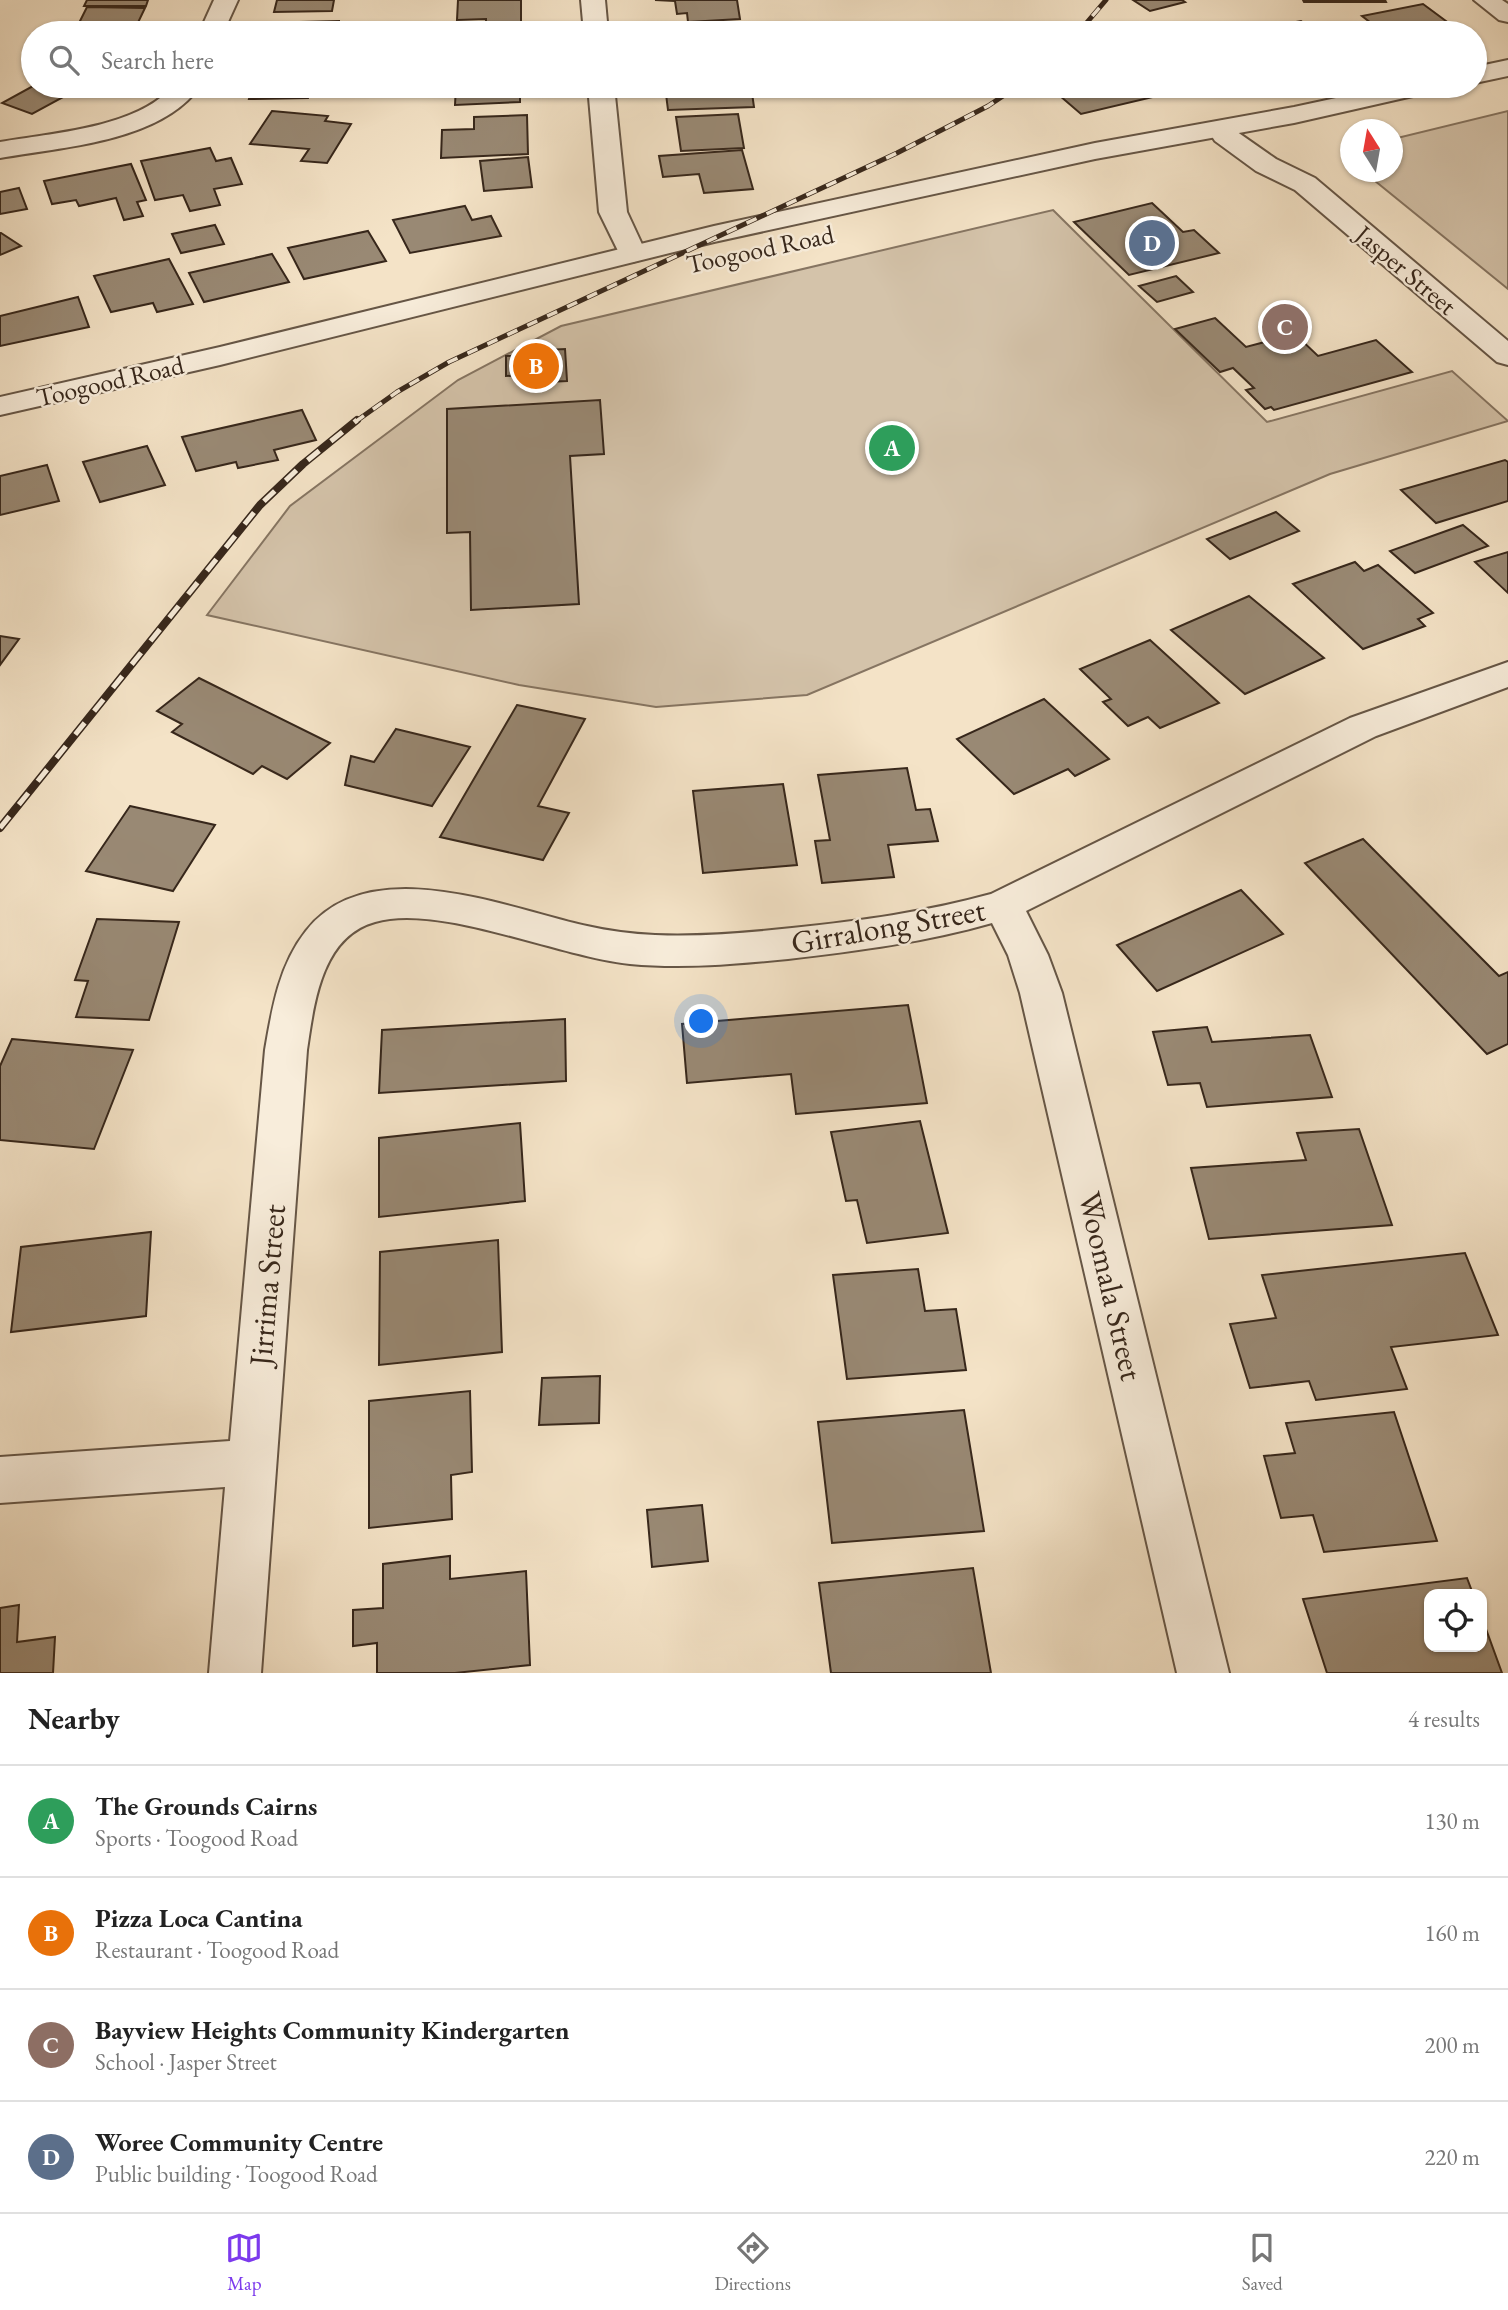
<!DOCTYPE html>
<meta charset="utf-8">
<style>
:root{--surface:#fff;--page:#f2f2f2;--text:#222;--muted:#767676;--line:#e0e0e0;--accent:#7c3aed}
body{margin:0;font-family:"EB Garamond",serif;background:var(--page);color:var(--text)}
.controls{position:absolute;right:21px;bottom:21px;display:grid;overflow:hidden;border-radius:14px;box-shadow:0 2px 5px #0004}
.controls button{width:63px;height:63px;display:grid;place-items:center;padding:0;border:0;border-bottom:2px solid var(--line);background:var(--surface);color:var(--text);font:35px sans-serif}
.compass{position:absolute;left:1340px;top:119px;width:63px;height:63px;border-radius:50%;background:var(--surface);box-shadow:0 2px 5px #0004;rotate:349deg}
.you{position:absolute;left:702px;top:1022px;width:24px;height:24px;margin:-18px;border:5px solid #fff;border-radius:50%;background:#1a73e8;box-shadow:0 0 0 10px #1a73e833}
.badge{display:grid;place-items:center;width:46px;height:46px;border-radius:50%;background:var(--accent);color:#fff;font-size:23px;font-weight:700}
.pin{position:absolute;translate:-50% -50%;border:4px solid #fff;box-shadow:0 2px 7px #0006}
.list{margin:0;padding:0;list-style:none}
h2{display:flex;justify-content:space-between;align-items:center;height:91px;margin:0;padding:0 28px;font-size:30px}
h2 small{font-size:23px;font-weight:400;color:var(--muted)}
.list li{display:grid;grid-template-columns:46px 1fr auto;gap:21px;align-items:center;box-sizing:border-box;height:112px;padding:0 28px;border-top:2px solid var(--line)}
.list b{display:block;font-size:26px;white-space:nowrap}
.list p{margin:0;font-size:23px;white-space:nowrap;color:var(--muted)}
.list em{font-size:23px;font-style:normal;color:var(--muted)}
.icon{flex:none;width:38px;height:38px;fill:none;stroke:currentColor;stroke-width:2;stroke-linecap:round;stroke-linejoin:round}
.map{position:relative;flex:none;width:1508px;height:1673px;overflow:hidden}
.search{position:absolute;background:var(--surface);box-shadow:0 2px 5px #0004;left:21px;right:21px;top:21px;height:77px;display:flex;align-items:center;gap:18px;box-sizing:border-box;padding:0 24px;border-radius:38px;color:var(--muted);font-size:26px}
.sheet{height:539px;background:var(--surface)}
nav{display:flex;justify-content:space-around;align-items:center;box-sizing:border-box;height:98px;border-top:2px solid var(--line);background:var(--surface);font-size:19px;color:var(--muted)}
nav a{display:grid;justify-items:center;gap:4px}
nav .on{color:var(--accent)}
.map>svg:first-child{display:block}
.green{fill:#d4c3aa;stroke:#867562;stroke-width:2}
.building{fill:#998974;stroke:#37271b;stroke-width:2}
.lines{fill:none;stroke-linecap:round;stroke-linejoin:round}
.minor-casing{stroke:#665646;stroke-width:4}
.tertiary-casing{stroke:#665646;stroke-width:4}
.minor{fill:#f8eddb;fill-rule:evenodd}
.tertiary{fill:#f8eddb;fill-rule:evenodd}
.rail-far1-casing{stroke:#37271b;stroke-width:5}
.rail-casing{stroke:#37271b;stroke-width:8}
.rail-far1{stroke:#f8eddb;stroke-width:3.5;stroke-dasharray:11;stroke-linecap:butt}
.rail{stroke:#f8eddb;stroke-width:5;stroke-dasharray:15;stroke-linecap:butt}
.labels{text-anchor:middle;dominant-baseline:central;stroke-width:5;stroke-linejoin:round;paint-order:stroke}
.far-street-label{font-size:26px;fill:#37271b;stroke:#f8eddb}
.street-label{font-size:32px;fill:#37271b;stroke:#f8eddb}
</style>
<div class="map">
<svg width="1508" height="1673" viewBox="0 0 1508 1673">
<rect width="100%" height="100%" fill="#f4e3c7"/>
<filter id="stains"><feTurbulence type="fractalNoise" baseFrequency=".00286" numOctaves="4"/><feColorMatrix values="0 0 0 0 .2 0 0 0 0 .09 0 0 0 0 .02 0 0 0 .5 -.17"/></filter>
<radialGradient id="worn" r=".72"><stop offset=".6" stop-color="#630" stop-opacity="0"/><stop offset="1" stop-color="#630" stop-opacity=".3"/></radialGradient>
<!-- green -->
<g class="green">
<polygon points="1508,111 1508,289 1364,172 1392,172 1393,139"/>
<polygon points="1053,210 1267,422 1452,371 1508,421 1330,474 807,695 656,707 519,685 207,615 290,506 458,380 561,326"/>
</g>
<!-- building -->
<g class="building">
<polygon points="87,0 148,0 146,6 84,6"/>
<polygon points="277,0 334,0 332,11 274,12"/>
<polygon points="458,0 521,0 521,23 486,24 486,19 457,20"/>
<polygon points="655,0 737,0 740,19 688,22 687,13 677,14 675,1"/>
<polygon points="1133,0 1182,0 1185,2 1150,11"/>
<polygon points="1303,0 1385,0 1386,2 1304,2"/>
<polygon points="1423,4 1454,27 1426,33 1384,33 1362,16"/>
<polygon points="87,7 145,8 133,33 74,33"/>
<polygon points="339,21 339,24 358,24 357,33 298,33 300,22"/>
<polygon points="1301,21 1317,33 1250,33 1247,31"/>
<polygon points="1207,24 1219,33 1167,33"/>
<polygon points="690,25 691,33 662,33 661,26"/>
<polygon points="33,86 96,86 82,93 74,91 32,114 2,103"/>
<polygon points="253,86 311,86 308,98 249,99"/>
<polygon points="456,86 520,86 520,102 455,105"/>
<polygon points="665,86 751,86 754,107 668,110"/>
<polygon points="1066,86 1167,86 1174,92 1081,114 1052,89"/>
<polygon points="272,111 328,116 325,121 351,124 327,163 301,161 309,149 250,144"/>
<polygon points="738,114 744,148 681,151 676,117"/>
<polygon points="527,115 528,154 441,158 442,130 474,129 474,117"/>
<polygon points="210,148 216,161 231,158 242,184 214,189 220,205 190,211 183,195 155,200 141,161"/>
<polygon points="742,150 753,189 704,193 699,174 663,177 659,156"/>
<polygon points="528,157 532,187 484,191 480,161"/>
<polygon points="131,164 146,200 137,202 143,216 124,220 116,198 79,206 76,200 52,204 44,181"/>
<polygon points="19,188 27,209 0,214 0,192"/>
<polygon points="1152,203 1183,232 1194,230 1219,253 1129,275 1074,222"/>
<polygon points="465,206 472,220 491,216 501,236 410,253 393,220"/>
<polygon points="215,225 224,244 181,253 172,234"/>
<polygon points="368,231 386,261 304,279 288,248"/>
<polygon points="0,233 1,233 21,246 0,255"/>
<polygon points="272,254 289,282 204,302 189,273"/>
<polygon points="169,259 193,304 157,312 153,303 111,312 94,276"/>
<polygon points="1176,276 1193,292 1157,302 1139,286"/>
<polygon points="78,297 89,327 0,346 0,316"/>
<polygon points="1215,318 1246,347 1295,334 1318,356 1376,340 1412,372 1274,410 1271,407 1265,409 1246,390 1254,388 1233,368 1220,372 1175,329"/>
<polygon points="565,349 567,381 524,383 524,375 506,376 506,356 524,355 524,351"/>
<polygon points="600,400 604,454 570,456 579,604 471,610 470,532 447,533 447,409"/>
<polygon points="302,410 316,440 274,450 278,460 238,468 236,462 196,471 182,437"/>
<polygon points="147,446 165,485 100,502 83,462"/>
<polygon points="1505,460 1508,462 1508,501 1436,523 1401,490"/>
<polygon points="47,465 59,501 0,515 0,476"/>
<polygon points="1276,512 1299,531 1230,559 1207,539"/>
<polygon points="1463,525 1488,546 1415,573 1390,551"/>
<polygon points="1508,552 1508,593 1475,562"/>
<polygon points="1355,562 1364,571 1378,565 1433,613 1418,619 1425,626 1363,649 1293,584"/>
<polygon points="1249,596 1324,658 1245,694 1171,630"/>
<polygon points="0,636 19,639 0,665"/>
<polygon points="1150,640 1219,703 1160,728 1148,717 1128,726 1103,702 1111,699 1080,669"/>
<polygon points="199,678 330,743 287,779 262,766 253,774 172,732 182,724 157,711"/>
<polygon points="1044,699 1109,759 1075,776 1068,769 1014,794 957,739"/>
<polygon points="517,705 585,719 538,806 569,813 543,860 440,837"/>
<polygon points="396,729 470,747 432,806 345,785 351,756 374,762"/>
<polygon points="907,768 916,810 930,809 938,841 888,845 894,877 822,883 815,841 830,840 818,775"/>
<polygon points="783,784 797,865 703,873 693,791"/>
<polygon points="130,806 215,825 173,891 86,871"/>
<polygon points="1363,839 1499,976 1508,972 1508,1044 1487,1054 1305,863"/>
<polygon points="1241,890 1283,934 1157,991 1117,945"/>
<polygon points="97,919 179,922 149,1020 76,1017 88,981 75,980"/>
<polygon points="908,1005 927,1103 796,1114 791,1074 687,1083 682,1024"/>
<polygon points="565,1019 566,1081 379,1093 382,1030"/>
<polygon points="1207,1027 1212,1042 1310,1035 1332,1097 1207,1107 1200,1083 1168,1085 1153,1032"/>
<polygon points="12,1039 133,1050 94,1149 0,1140 0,1066"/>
<polygon points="920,1121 948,1233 867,1243 857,1200 846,1201 831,1132"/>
<polygon points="520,1123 525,1201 379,1217 379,1138"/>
<polygon points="1359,1129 1392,1225 1209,1239 1191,1168 1306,1160 1297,1133"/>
<polygon points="151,1232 146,1316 11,1332 21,1247"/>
<polygon points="498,1240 502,1352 379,1365 380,1252"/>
<polygon points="1465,1253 1498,1335 1391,1347 1407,1389 1316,1400 1309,1381 1250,1388 1230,1324 1276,1318 1262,1275"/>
<polygon points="918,1269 925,1311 956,1309 966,1370 847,1379 833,1275"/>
<polygon points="600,1376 599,1423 539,1425 542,1378"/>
<polygon points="470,1391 472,1472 451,1475 452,1519 369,1528 369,1401"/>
<polygon points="964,1410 984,1531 832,1543 818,1422"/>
<polygon points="1394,1412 1437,1541 1324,1552 1313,1515 1281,1518 1264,1456 1295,1453 1286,1423"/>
<polygon points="702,1505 708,1561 652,1567 647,1510"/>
<polygon points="450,1556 450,1579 526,1571 530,1665 455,1673 377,1673 377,1643 353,1646 353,1610 383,1608 383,1564"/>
<polygon points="973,1568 991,1673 831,1673 819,1583"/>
<polygon points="1467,1578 1473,1594 1429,1594 1429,1647 1482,1647 1482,1618 1502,1673 1327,1673 1303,1599"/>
<polygon points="19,1605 17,1642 55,1637 53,1673 0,1673 0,1608"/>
</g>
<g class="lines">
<defs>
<g id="minor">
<polygon points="214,0 238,0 223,33 199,33"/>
<polygon points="581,0 605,0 608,33 584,33"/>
<polygon points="1474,0 1502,0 1508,4 1508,22 1499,20"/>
<path d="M173 86H200C161 142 62 147 0 158V142C52 133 137 128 173 86Z"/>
<polygon points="588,86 614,86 627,212 646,253 642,259 632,262 622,259 599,212"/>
<polygon points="1224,127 1233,129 1276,159 1315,178 1508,341 1508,365 1497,362 1295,190 1256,171 1215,141 1211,135 1215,129"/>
<path d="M1508 662V687L1376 736 1026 911 1048 955 1062 993 1229 1673H1177L1020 993 1008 955 992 923C926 942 857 951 788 959 736 964 683 969 630 964 559 957 439 903 375 922 321 937 314 1004 307 1050L261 1673H209L225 1487 0 1503V1457L230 1441 265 1050C272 1009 279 965 306 931 369 850 506 908 587 926 609 931 632 934 655 935 701 937 747 933 792 928 859 921 926 912 991 894L1350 718Z"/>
</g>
<g id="tertiary">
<polygon points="1508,60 1508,76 1475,83 1475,67"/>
<polygon points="1392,86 1439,86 1435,91 1294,123 1095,159 714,242 220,365 0,415 0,397 220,347 714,226 1095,143 1294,107"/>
</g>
</defs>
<!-- minor casing -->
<use href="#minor" class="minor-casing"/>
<!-- tertiary casing -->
<use href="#tertiary" class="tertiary-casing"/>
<!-- minor -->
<use href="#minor" class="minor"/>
<!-- tertiary -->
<use href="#tertiary" class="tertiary"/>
<defs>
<g id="rail-far1">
<polyline points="1078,33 1106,0"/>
<polyline points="355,422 397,392 449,362 897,153 988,106 1018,86"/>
</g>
<polyline id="rail" points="0,828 260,505 303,464 357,420"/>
</defs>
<!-- rail-far1 casing -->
<use href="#rail-far1" class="rail-far1-casing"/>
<!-- rail casing -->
<use href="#rail" class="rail-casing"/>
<!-- rail-far1 -->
<use href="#rail-far1" class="rail-far1"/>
<!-- rail -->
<use href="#rail" class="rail"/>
</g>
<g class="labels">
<!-- far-street labels -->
<g class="far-street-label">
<text transform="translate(760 249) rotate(-12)">Toogood Road</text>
<text transform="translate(1406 270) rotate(40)">Jasper Street</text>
<text transform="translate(110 381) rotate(-13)">Toogood Road</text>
</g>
<!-- street labels -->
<g class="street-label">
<text transform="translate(888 926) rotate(-10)">Girralong Street</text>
<text transform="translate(267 1285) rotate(-85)">Jirrima Street</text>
<text transform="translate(1111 1286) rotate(77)">Woomala Street</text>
</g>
</g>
<rect width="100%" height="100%" filter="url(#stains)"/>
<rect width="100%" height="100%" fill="url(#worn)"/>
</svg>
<div class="controls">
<button><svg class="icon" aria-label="locate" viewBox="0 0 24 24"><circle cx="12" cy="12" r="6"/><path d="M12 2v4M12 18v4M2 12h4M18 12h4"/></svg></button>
</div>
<svg class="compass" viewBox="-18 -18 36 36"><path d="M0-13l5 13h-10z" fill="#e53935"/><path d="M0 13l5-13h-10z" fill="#767676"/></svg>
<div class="you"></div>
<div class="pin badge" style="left:892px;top:448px;background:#2e9e5b">A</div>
<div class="pin badge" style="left:536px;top:366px;background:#e8710a">B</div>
<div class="pin badge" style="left:1285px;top:327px;background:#8d6e63">C</div>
<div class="pin badge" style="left:1152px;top:243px;background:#5c6f8a">D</div>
<div class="search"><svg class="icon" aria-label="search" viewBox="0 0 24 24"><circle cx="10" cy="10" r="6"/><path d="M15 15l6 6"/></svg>Search here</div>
</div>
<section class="sheet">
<h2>Nearby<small>4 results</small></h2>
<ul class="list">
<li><span class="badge" style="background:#2e9e5b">A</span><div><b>The Grounds Cairns</b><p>Sports · Toogood Road</p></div><em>130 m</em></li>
<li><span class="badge" style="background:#e8710a">B</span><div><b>Pizza Loca Cantina</b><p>Restaurant · Toogood Road</p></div><em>160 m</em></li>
<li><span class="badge" style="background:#8d6e63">C</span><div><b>Bayview Heights Community Kindergarten</b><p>School · Jasper Street</p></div><em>200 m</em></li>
<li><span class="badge" style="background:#5c6f8a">D</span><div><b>Woree Community Centre</b><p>Public building · Toogood Road</p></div><em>220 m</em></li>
</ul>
</section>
<nav>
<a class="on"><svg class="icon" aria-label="map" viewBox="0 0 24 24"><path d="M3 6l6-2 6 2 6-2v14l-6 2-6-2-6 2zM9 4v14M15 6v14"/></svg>Map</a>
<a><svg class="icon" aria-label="directions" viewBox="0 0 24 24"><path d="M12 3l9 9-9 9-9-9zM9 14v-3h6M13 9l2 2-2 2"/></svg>Directions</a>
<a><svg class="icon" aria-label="saved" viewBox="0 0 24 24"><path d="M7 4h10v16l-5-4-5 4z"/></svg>Saved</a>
</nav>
